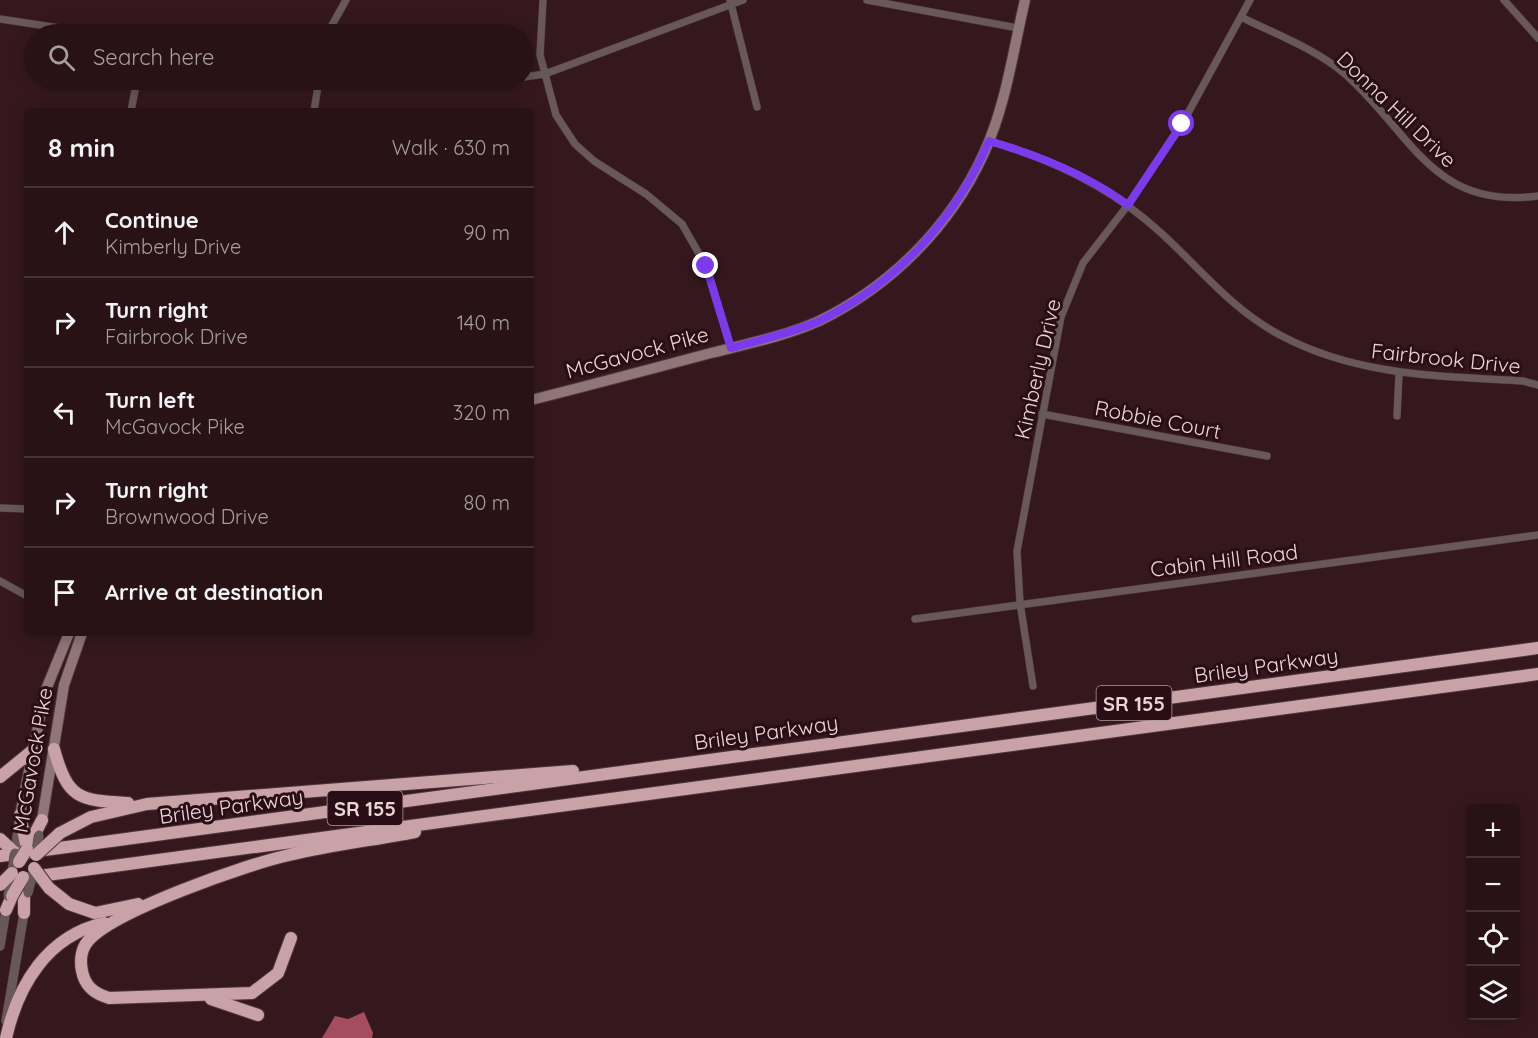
<!DOCTYPE html>
<meta charset="utf-8">
<style>
:root{--surface:#281216;--page:#301b1f;--text:#f1f3f6;--muted:#a59ea1;--line:#443235}
body{margin:0;font-family:Quicksand,sans-serif;background:var(--page);color:var(--text)}
.controls{position:absolute;right:18px;bottom:18px;display:grid;overflow:hidden;border-radius:6px;box-shadow:0 3px 15px #0003}
.controls button{width:54px;height:54px;display:grid;place-items:center;padding:0;border:0;border-bottom:2px solid var(--line);background:var(--surface);color:var(--text);font:30px sans-serif}
.stop{position:absolute;width:18px;height:18px;margin:-14px;border:4px solid #7c3aed;border-radius:50%;background:#fff}
.stop.end{background:#7c3aed;border-color:#fff;box-shadow:0 2px 6px #0008}
.list{margin:0;padding:0;list-style:none}
h2{display:flex;justify-content:space-between;align-items:center;height:78px;margin:0;padding:0 24px;font-size:26px}
h2 small{font-size:20px;font-weight:400;color:var(--muted)}
.list li{display:grid;grid-template-columns:39px 1fr auto;gap:18px;align-items:center;box-sizing:border-box;height:90px;padding:0 24px;border-top:2px solid var(--line)}
.list b{display:block;font-size:22px;white-space:nowrap}
.list p{margin:0;font-size:20px;white-space:nowrap;color:var(--muted)}
.list em{font-size:20px;font-style:normal;color:var(--muted)}
.icon{flex:none;width:33px;height:33px;fill:none;stroke:currentColor;stroke-width:2;stroke-linecap:round;stroke-linejoin:round}
.map{position:relative;flex:none;width:1538px;height:1038px;overflow:hidden}
.search{position:absolute;background:var(--surface);box-shadow:0 3px 15px #0003;left:24px;top:24px;width:510px;height:66px;display:flex;align-items:center;gap:15px;box-sizing:border-box;padding:0 21px;border-radius:33px;color:var(--muted);font-size:22px}
.panel{position:absolute;background:var(--surface);box-shadow:0 3px 15px #0003;left:24px;top:108px;width:510px;height:528px;border-radius:6px}
.map>svg:first-child{display:block}
.water{fill:#a64c60}
.lines{fill:none;stroke-linecap:round;stroke-linejoin:round}
.minor-casing{stroke:#52363c;stroke-width:8}
.tertiary-casing{stroke:#52363c;stroke-width:10}
.secondary-casing{stroke:#52363c;stroke-width:12}
.motorway-casing{stroke:#52363c;stroke-width:14}
.minor{stroke:#68585a;stroke-width:7}
.tertiary{stroke:#68585a;stroke-width:9}
.secondary{stroke:#8f7679;stroke-width:10}
.motorway{stroke:#c9a2a8;stroke-width:12}
.tertiary-bridge-casing{stroke:#52363c;stroke-width:10;stroke-linecap:butt}
.motorway-bridge-casing{stroke:#52363c;stroke-width:14;stroke-linecap:butt}
.tertiary-bridge{stroke:#68585a;stroke-width:9}
.motorway-bridge{stroke:#c9a2a8;stroke-width:12}
.route{stroke:#7c3aed;stroke-width:8}
.labels{text-anchor:middle;dominant-baseline:central;stroke-width:6;stroke-linejoin:round;paint-order:stroke}
.shield{fill:#2a0e15;stroke:#b0999e;stroke-width:1.5}
.shield-label{font-size:20px;font-weight:bold;fill:#ead5d8}
.street-label{font-size:21px;fill:#ead5d8;stroke:#2a0e15}
</style>
<div class="map">
<svg width="1538" height="1038" viewBox="0 0 1538 1038">
<rect width="100%" height="100%" fill="#35181e"/>
<!-- water -->
<polygon class="water" points="364,1012 373,1033 372,1038 322,1038 335,1016 348,1019"/>
<g class="lines">
<defs>
<g id="minor">
<polyline points="543,0 540,55 556,115 575,144 594,161 646,194 682,224 706,266 731,348"/>
<polyline points="730,0 757,107"/>
<polyline points="867,0 1018,28"/>
<polyline points="1504,0 1538,38"/>
<path d="M1241 17C1275 34 1316 49 1345 74 1412 133 1432 210 1538 196"/>
<polyline points="0,19 99,34"/>
<polyline points="327,34 346,0"/>
<polyline points="524,77 545,74 743,0"/>
<polyline points="405,80 475,85 509,80"/>
<polyline points="131,111 137,80"/>
<polyline points="314,111 319,80"/>
<path d="M989 141C1052 159 1111 187 1160 232 1200 268 1231 309 1280 335 1356 376 1438 376 1523 381L1538 385"/>
<polyline points="1042,414 1267,456"/>
<polyline points="1397,416 1399,374"/>
<polyline points="0,508 27,509"/>
<polyline points="0,581 27,596"/>
<polyline points="915,619 1538,535"/>
<polyline points="1033,686 1020,603 1017,551 1061,317 1083,263 1128,205 1182,124 1250,0"/>
</g>
<g id="tertiary">
<polyline points="15,853 19,821"/>
<polyline points="0,946 7,904"/>
<polyline points="6,1021 25,907"/>
</g>
<g id="secondary">
<path d="M531 400C591 385 651 369 711 353 746 344 786 336 819 321 891 286 951 226 984 153 1006 105 1013 51 1025 0"/>
<polyline points="20,815 45,692 69,633"/>
<polyline points="42,820 64,685 82,633"/>
</g>
<g id="motorway">
<path d="M54 749C68 800 79 800 128 803"/>
<polyline points="0,777 32,751"/>
<polyline points="20,815 27,849"/>
<polyline points="60,833 91,817 147,804 573,771"/>
<polyline points="0,839 15,853"/>
<polyline points="27,849 42,820"/>
<polyline points="0,856 1538,648"/>
<polyline points="32,877 1538,674"/>
<polyline points="49,888 69,904 95,913 138,904"/>
<polyline points="6,910 12,896"/>
<polyline points="24,913 24,894"/>
<path d="M291 938 278 973 252 993 109 998C95 994 85 987 82 971 80 961 81 949 88 941 113 911 248 864 289 855 330 845 373 840 415 832"/>
<polyline points="211,999 258,1015"/>
<path d="M6 1038C18 985 47 936 104 923"/>
</g>
</defs>
<!-- minor casing -->
<use href="#minor" class="minor-casing"/>
<!-- tertiary casing -->
<use href="#tertiary" class="tertiary-casing"/>
<!-- secondary casing -->
<use href="#secondary" class="secondary-casing"/>
<!-- motorway casing -->
<use href="#motorway" class="motorway-casing"/>
<!-- minor -->
<use href="#minor" class="minor"/>
<!-- tertiary -->
<use href="#tertiary" class="tertiary"/>
<!-- secondary -->
<use href="#secondary" class="secondary"/>
<!-- motorway -->
<use href="#motorway" class="motorway"/>
<defs>
<g id="tertiary-bridge">
<polyline points="36,855 39,835"/>
<polyline points="28,893 34,868"/>
<polyline points="8,896 15,853"/>
</g>
<g id="motorway-bridge">
<polyline points="36,855 60,833"/>
<polyline points="19,862 27,849"/>
<polyline points="34,868 49,888"/>
<polyline points="0,885 12,873"/>
<polyline points="12,896 23,877"/>
</g>
</defs>
<!-- tertiary-bridge casing -->
<use href="#tertiary-bridge" class="tertiary-bridge-casing"/>
<!-- motorway-bridge casing -->
<use href="#motorway-bridge" class="motorway-bridge-casing"/>
<!-- tertiary-bridge -->
<use href="#tertiary-bridge" class="tertiary-bridge"/>
<!-- motorway-bridge -->
<use href="#motorway-bridge" class="motorway-bridge"/>
</g>
<g class="lines">
<!-- route -->
<path class="route" d="M706 266 731 348C760 340 792 333 819 321 896 284 956 219 989 141 1038 155 1087 175 1128 205L1182 124"/>
</g>
<g class="labels">
<!-- shield labels -->
<g class="shield">
<rect x="1096.5" y="686" width="75" height="34" rx="4.5"/>
<rect x="327.5" y="791" width="75" height="34" rx="4.5"/>
</g>
<g class="shield-label">
<text x="1134" y="703">SR 155</text>
<text x="365" y="808">SR 155</text>
</g>
<!-- street labels -->
<g class="street-label">
<text transform="translate(1397 109) rotate(44)">Donna Hill Drive</text>
<text transform="translate(637 352) rotate(-15)">McGavock Pike</text>
<text transform="translate(1446 358) rotate(6)">Fairbrook Drive</text>
<text transform="translate(1037 369) rotate(-77)">Kimberly Drive</text>
<text transform="translate(1158 419) rotate(11)">Robbie Court</text>
<text transform="translate(1224 560) rotate(-7)">Cabin Hill Road</text>
<text transform="translate(1266 665) rotate(-8)">Briley Parkway</text>
<text transform="translate(766 732) rotate(-8)">Briley Parkway</text>
<text transform="translate(32 760) rotate(-80)">McGavock Pike</text>
<text transform="translate(231 806) rotate(-8)">Briley Parkway</text>
</g>
</g>
</svg>
<div class="controls">
<button>+</button>
<button>−</button>
<button><svg class="icon" aria-label="locate" viewBox="0 0 24 24"><circle cx="12" cy="12" r="6"/><path d="M12 2v4M12 18v4M2 12h4M18 12h4"/></svg></button>
<button><svg class="icon" aria-label="layers" viewBox="0 0 24 24"><path d="M12 4l9 5-9 5-9-5zM3 14l9 5 9-5"/></svg></button>
</div>
<div class="stop" style="left:1182px;top:124px"></div>
<div class="stop end" style="left:706px;top:266px"></div>
<div class="search"><svg class="icon" aria-label="search" viewBox="0 0 24 24"><circle cx="10" cy="10" r="6"/><path d="M15 15l6 6"/></svg>Search here</div>
<section class="panel">
<h2>8 min<small>Walk · 630 m</small></h2>
<ul class="list">
<li><svg class="icon" aria-label="ahead" viewBox="0 0 24 24"><path d="M12 20V5M6 11l6-6 6 6"/></svg><div><b>Continue</b><p>Kimberly Drive</p></div><em>90 m</em></li>
<li><svg class="icon" aria-label="right" viewBox="0 0 24 24"><path d="M7 20v-9h11M14 6l5 5-5 5"/></svg><div><b>Turn right</b><p>Fairbrook Drive</p></div><em>140 m</em></li>
<li><svg class="icon" aria-label="left" viewBox="0 0 24 24"><path d="M17 20v-9H6M10 6l-5 5 5 5"/></svg><div><b>Turn left</b><p>McGavock Pike</p></div><em>320 m</em></li>
<li><svg class="icon" aria-label="right" viewBox="0 0 24 24"><path d="M7 20v-9h11M14 6l5 5-5 5"/></svg><div><b>Turn right</b><p>Brownwood Drive</p></div><em>80 m</em></li>
<li><svg class="icon" aria-label="arrive" viewBox="0 0 24 24"><path d="M6 21V4h12l-3 4 3 4H6"/></svg><div><b>Arrive at destination</b></div></li>
</ul>
</section>
</div>
